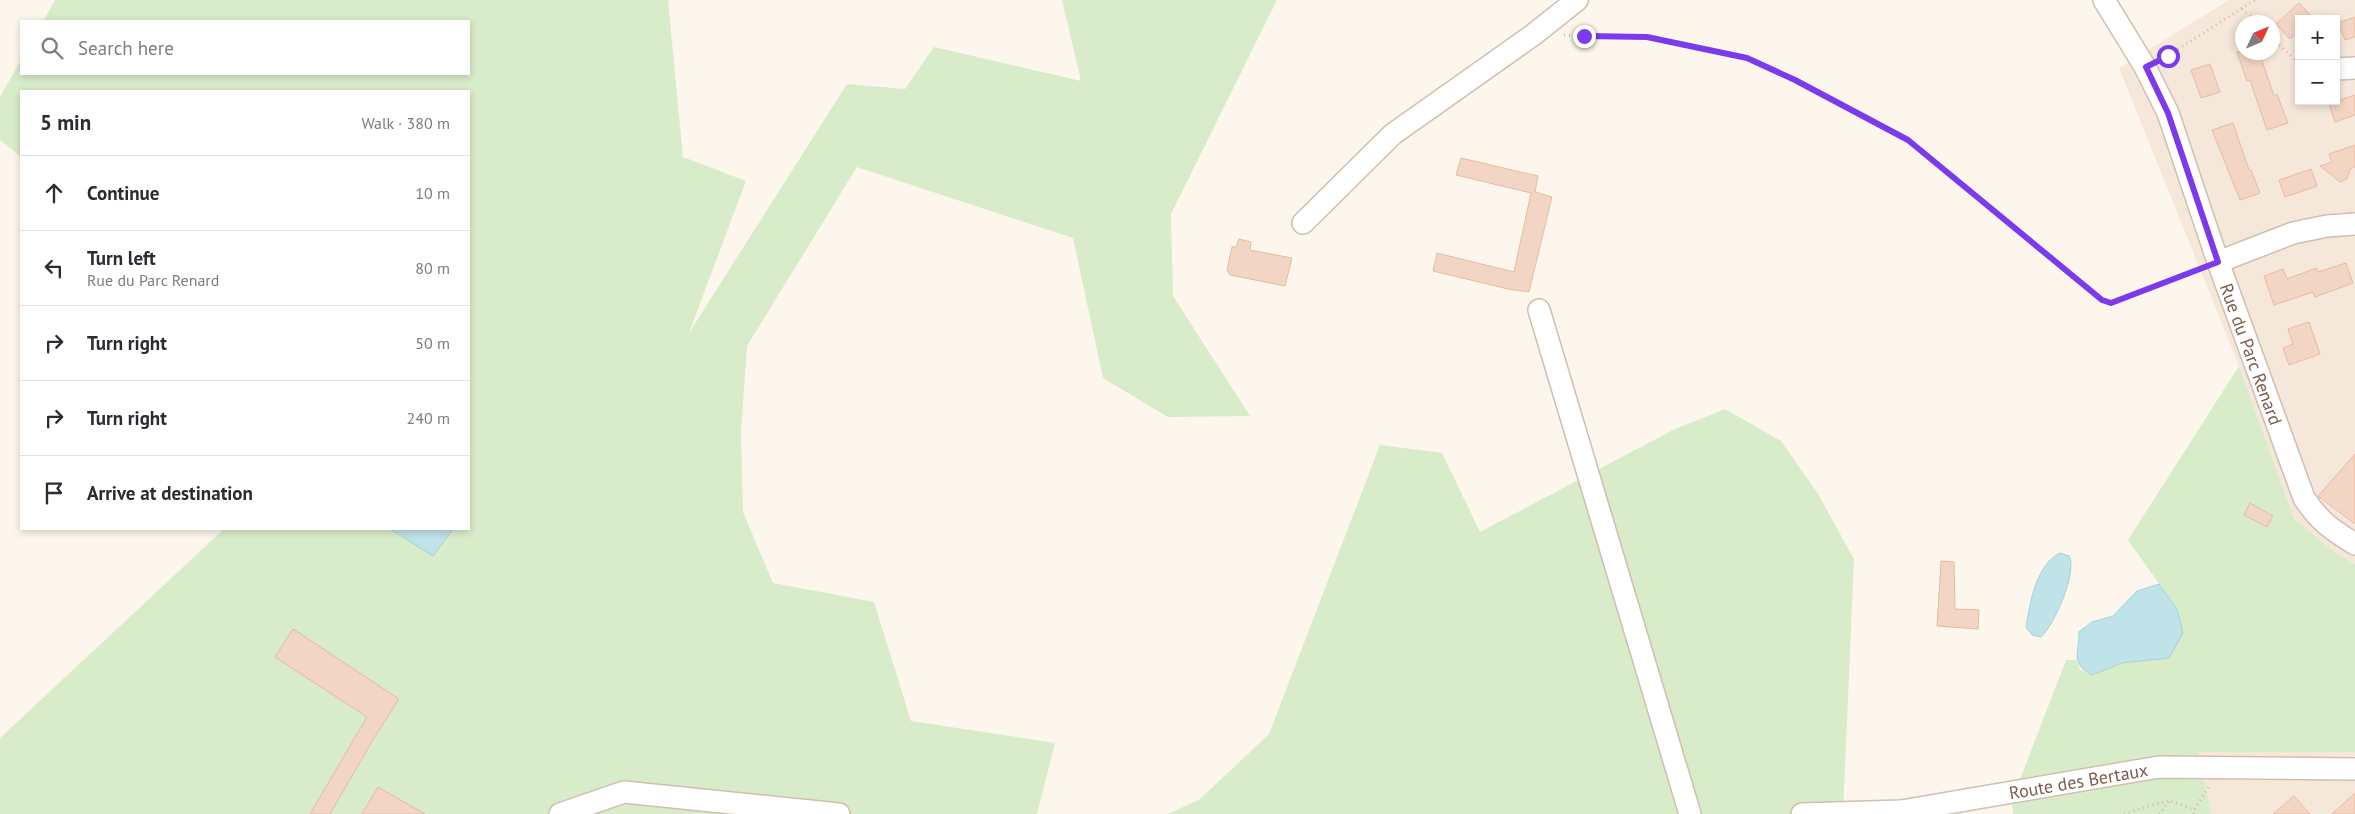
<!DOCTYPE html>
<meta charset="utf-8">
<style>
:root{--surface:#fff;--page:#f2f2f3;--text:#2b2b33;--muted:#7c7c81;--line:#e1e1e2}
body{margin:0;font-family:"PT Sans",sans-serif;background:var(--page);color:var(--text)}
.controls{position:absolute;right:15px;top:15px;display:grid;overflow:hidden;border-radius:0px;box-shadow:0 2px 8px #0003}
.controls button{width:45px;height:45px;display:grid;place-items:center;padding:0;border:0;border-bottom:1px solid var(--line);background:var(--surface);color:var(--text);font:25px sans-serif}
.compass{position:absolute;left:2235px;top:15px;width:45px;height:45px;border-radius:50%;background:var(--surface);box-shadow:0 2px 8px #0003;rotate:46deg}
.stop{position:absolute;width:15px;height:15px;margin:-11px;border:4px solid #7c3aed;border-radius:50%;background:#fff}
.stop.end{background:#7c3aed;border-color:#fff;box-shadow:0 1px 5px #0008}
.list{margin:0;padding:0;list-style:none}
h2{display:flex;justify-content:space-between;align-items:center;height:65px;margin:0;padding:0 20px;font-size:21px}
h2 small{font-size:16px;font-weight:400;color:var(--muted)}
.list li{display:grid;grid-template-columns:32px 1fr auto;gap:15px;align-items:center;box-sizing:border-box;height:75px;padding:0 20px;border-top:1px solid var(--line)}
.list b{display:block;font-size:19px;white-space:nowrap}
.list p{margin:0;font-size:16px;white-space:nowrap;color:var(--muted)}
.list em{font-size:16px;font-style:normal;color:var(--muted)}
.icon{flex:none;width:28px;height:28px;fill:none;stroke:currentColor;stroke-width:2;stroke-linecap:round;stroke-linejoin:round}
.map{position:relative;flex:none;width:2355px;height:814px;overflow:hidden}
.search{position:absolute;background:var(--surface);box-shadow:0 2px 8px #0003;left:20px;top:20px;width:450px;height:55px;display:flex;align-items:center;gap:12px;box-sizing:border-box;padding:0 18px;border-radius:0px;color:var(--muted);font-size:19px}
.panel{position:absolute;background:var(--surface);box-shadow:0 2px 8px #0003;left:20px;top:90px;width:450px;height:440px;border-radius:0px}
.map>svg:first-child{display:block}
.residential{fill:#f5e8da;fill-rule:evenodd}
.green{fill:#d8ecc9}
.water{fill:#bfe3e8;stroke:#a5d3da}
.building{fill:#f3d5c3;stroke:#e6bba3}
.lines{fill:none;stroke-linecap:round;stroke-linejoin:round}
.minor-casing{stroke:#d1beb0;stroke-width:24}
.path{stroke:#d9b8a5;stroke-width:3;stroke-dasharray:1 4;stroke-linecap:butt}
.minor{stroke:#fff;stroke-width:21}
.route{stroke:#7c3aed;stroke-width:6}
.labels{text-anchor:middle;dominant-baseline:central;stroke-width:4;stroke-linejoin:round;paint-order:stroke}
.street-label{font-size:18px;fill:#7a5c4d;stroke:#fffaf3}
</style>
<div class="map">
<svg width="2355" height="814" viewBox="0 0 2355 814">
<rect width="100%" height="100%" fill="#fdf6ec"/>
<!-- residential -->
<g class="residential">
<path d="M2229 0H2355V564L2336 553 2294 519 2239 366 2119 68ZM2299 19H2336V101H2299ZM2242 22H2272V52H2242Z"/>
<polygon points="2199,752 2355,752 2355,814 2211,814"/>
</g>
<!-- green -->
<g class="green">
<polygon points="55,0 668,0 683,157 746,181 689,333 847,84 905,89 934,47 1081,81 1062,0 1277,0 1171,214 1173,296 1250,416 1168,417 1103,378 1073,238 857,167 747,346 741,432 743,512 773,583 874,602 911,721 1055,743 1037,814 0,814 0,738 224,529 469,529 469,91 21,91 21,157 0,140 0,97 21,60 21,74 469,74 469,21 43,21"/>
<polygon points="2239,366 2294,519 2336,553 2355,564 2355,752 2199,752 2211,814 2013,814 2012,800 2066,660 2076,660 2080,669 2092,675 2122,663 2169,658 2177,609 2128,540"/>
<polygon points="1725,409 1781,441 1818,494 1854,559 1843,814 1167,814 1199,800 1269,734 1380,445 1442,453 1480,532 1673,430"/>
</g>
<!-- water -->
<g class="water">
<polygon points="390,529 453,529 433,556"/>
<path d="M2060 553 2069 556C2078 571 2054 626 2041 637L2032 635 2026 627C2030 602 2036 565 2060 553Z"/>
<path d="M2159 584 2177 609 2183 633 2169 658 2122 663 2092 675C2070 663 2079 654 2079 632L2092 622 2113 616 2137 591Z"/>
</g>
<!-- building -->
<g class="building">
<polygon points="2299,3 2314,19 2299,19 2299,30 2290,39 2276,24"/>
<polygon points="2355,17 2355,37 2345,40 2338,23"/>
<polygon points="2237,52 2259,52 2274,96 2277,94 2288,123 2267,130 2250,80 2247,81"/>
<polygon points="2210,64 2220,92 2201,98 2191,70"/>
<polygon points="2355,95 2355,115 2335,122 2329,104"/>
<polygon points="2233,123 2249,170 2251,170 2260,193 2240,200 2212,130"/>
<polygon points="2355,145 2355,167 2350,169 2347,179 2340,182 2320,166 2332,162 2329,154"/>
<polygon points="1461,158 1538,176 1535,192 1552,197 1529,292 1508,289 1433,271 1437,253 1514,272 1531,193 1456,175"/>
<polygon points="2311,169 2317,186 2285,197 2279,180"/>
<polygon points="1239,239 1251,242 1250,250 1292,258 1285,286 1230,275 1227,270 1232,247 1236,247"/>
<polygon points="2346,263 2353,283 2315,297 2313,292 2274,305 2264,276 2283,269 2287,279 2316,268 2318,272"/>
<polygon points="2309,322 2320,354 2289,365 2283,348 2293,344 2288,329"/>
<polygon points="2355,454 2355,524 2318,496"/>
<polygon points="2250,503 2273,516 2267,527 2244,515"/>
<polygon points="1941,561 1954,562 1955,609 1979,610 1978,629 1937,626"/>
<polygon points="293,629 399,699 374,738 330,814 310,814 367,717 275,657"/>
<polygon points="378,787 425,814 362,814"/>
<polygon points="2355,793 2355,814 2332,814"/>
<polygon points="2294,796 2310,814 2273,814"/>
</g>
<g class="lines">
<defs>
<g id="minor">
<path id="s1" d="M2104 0 2145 67 2168 113 2218 262 2304 498C2319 521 2332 530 2355 544"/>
<polyline points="2336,69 2355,68"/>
<polyline points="1303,223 1393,134 1533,35 1577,0"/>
<polyline points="2218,262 2293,233 2327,226 2355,224"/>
<polyline points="1539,310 1690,814"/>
<polyline points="560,814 624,792 839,814"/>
<path id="s2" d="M1802 814 1901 811 2159 767 2355 769"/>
</g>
</defs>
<!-- minor casing -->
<use href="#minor" class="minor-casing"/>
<!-- path -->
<g class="path">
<polyline points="2242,9 2256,22"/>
<polyline points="1564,35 1647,37 1747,58 1795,80 1908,140 2102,300 2111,303 2201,268"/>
<polyline points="2272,38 2299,64"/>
<polyline points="2161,60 2255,0"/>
<polyline points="2124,814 2170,800 2194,810"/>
<polyline points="2159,814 2170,801"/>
<polyline points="2194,814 2194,810 2210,785"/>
</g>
<!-- minor -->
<use href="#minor" class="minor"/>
</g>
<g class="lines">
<!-- route -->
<polyline class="route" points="1584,36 1647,37 1747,58 1795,80 1908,140 2102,300 2111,303 2218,262 2168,113 2146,67 2168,56"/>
</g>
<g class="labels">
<!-- street labels -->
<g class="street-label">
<text stroke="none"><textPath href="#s1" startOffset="385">Rue du Parc Renard</textPath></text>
<text stroke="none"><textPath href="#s2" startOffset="279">Route des Bertaux</textPath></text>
</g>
</g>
</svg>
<div class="controls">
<button>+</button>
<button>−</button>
</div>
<svg class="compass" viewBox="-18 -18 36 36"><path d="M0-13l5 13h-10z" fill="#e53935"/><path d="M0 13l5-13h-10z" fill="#7c7c81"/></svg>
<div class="stop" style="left:2168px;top:56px"></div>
<div class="stop end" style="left:1584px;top:36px"></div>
<div class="search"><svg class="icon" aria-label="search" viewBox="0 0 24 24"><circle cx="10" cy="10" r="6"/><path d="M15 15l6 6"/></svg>Search here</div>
<section class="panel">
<h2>5 min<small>Walk · 380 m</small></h2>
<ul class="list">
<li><svg class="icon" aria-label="ahead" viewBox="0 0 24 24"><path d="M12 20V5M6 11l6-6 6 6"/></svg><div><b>Continue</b></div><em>10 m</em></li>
<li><svg class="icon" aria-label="left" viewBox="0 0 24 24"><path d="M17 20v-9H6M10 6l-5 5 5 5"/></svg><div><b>Turn left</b><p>Rue du Parc Renard</p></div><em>80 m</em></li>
<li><svg class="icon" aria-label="right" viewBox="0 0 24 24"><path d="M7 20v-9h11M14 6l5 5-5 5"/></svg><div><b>Turn right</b></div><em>50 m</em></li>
<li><svg class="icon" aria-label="right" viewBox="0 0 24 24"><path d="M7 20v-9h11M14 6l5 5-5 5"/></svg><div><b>Turn right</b></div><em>240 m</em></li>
<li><svg class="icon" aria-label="arrive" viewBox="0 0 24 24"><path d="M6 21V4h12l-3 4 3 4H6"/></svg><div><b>Arrive at destination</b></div></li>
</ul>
</section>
</div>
